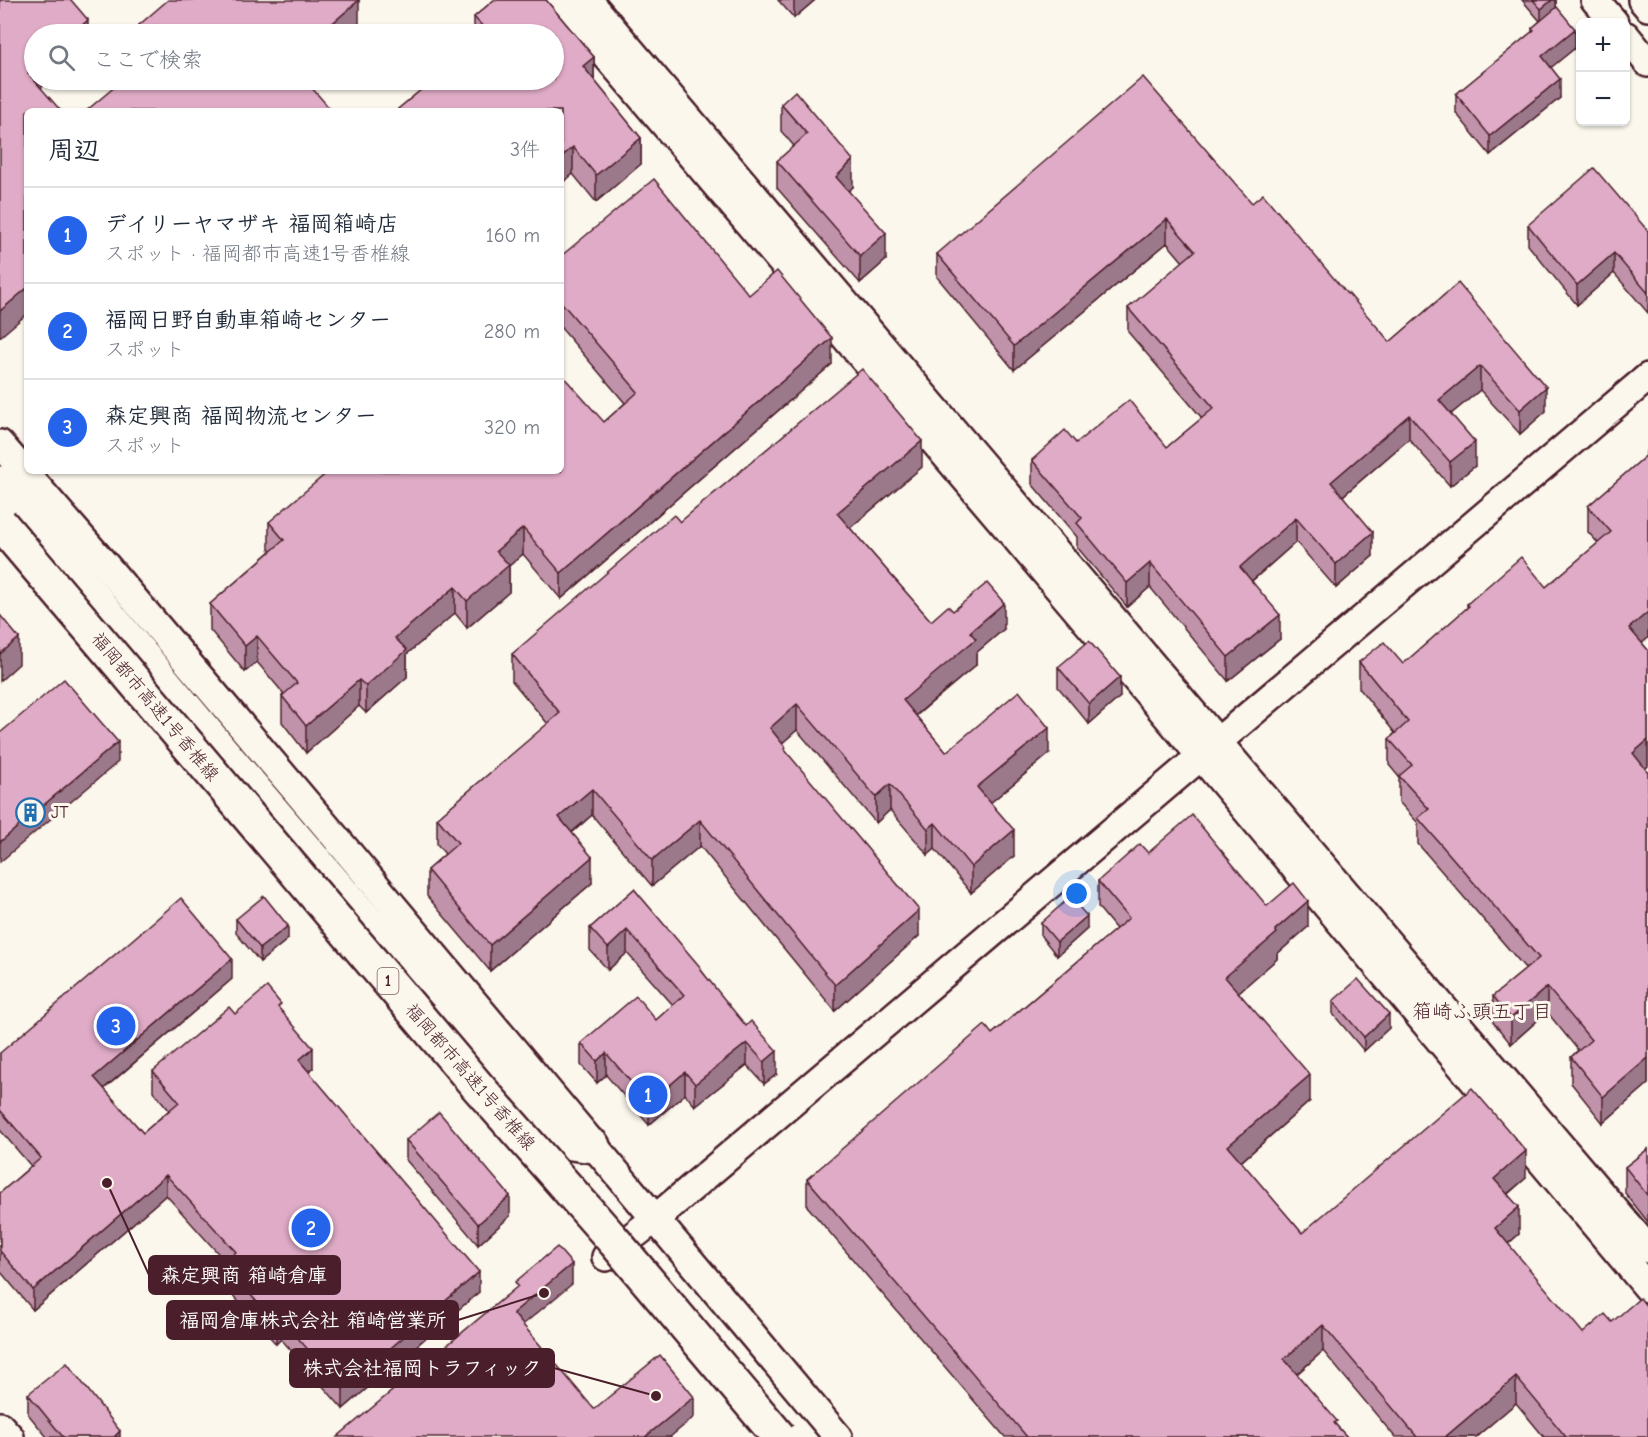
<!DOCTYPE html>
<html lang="ja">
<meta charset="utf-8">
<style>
:root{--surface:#fff;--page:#f6f6f7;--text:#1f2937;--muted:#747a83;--line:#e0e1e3;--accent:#2563eb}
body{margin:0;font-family:"Comic Neue","Klee One",sans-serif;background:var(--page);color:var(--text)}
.controls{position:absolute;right:18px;top:18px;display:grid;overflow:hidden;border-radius:9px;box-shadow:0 2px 4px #0004}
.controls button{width:54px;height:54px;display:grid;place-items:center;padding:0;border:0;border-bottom:2px solid var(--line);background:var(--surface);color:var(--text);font:30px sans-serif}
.you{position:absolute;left:1077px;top:894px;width:21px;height:21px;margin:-15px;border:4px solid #fff;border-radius:50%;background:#1a73e8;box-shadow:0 0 0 9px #1a73e833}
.badge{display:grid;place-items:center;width:39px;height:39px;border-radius:50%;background:var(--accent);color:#fff;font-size:20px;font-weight:700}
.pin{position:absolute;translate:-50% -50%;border:3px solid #fff;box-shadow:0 2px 6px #0006}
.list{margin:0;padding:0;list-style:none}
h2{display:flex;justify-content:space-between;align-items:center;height:78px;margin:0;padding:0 24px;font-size:26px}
h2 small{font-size:20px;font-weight:400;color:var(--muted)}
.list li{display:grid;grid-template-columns:39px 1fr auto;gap:18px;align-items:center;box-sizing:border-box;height:96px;padding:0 24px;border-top:2px solid var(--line)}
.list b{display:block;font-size:22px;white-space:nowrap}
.list p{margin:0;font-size:20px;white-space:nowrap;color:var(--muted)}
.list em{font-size:20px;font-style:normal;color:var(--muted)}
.icon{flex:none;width:33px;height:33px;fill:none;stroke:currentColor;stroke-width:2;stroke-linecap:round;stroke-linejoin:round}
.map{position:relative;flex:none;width:1648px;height:1437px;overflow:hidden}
.search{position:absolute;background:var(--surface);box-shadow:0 2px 4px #0004;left:24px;top:24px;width:540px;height:66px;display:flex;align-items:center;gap:15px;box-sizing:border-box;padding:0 21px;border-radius:33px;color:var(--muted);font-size:22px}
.panel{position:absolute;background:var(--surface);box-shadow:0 2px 4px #0004;left:24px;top:108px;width:540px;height:366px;border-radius:9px}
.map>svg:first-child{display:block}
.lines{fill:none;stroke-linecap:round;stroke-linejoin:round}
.minor-casing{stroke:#4a1f2b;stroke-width:32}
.highway-casing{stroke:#4a1f2b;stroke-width:38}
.minor{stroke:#fbf7ec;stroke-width:27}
.highway{stroke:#fbf7ec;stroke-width:33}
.highway-bridge-casing{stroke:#4a1f2b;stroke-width:38;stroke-linecap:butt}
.highway-bridge{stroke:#fbf7ec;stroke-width:33}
.wall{fill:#c093aa;stroke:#4a1f2b;stroke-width:1.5}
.shaded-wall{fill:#9c788b;stroke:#4a1f2b;stroke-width:1.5}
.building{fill:#dfabc6;stroke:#4a1f2b;stroke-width:1.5}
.labels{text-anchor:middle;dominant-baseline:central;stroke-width:6;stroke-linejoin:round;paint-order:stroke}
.shield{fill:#fbf7ec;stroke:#7f6065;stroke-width:1.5}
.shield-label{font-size:16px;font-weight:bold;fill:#4a1f2b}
.street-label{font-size:18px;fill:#4a1f2b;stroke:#fbf7ec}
.poi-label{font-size:18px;fill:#4a1f2b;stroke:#fbf7ec;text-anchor:start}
.neighbourhood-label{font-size:20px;fill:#4a1f2b;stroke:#fbf7ec}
.leader{fill:none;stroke:#4a1f2b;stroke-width:2}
.callout-dot{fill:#4a1f2b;stroke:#fbf7ec;stroke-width:2}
.callout{fill:#4a1f2b;stroke:#4a1f2b;stroke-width:2}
.callout-label{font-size:20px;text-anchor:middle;font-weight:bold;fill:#fff}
</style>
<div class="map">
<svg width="1648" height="1437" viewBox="0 0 1648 1437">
<rect width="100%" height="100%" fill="#fbf7ec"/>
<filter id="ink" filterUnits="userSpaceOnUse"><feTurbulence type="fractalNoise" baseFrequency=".0167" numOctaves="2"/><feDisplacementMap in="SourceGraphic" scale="12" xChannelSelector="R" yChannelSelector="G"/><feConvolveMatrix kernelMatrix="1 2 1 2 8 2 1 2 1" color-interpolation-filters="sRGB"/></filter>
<g filter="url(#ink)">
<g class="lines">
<defs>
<g id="minor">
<polyline points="559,0 1200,755 1648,1288"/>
<polyline points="588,0 1648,1249"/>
<polyline points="1595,0 1614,22"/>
<polyline points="1642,0 1648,7"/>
<polyline points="1626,36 1648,63"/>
<polyline points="0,444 107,567 336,838 838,1437"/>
<polyline points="606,1257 656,1218 1648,377"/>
<polyline points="0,1426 10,1437"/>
</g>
<path id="highway" d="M0 483C138 652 277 820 422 984 470 1038 521 1090 571 1143L593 1146"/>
</defs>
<!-- minor casing -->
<use href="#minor" class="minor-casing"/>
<!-- highway casing -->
<use href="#highway" class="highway-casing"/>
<!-- minor -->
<use href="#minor" class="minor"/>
<!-- highway -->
<use href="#highway" class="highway"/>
<defs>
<polyline id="highway-bridge" points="0,523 478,1087 615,1242 779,1437"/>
</defs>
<!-- highway-bridge casing -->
<use href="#highway-bridge" class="highway-bridge-casing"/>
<!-- highway-bridge -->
<use href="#highway-bridge" class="highway-bridge"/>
</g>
<!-- wall -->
<g class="wall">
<polygon points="494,0 546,0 594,57 594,80 641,138 641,164 596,202 573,174 561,184 561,111 398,111 398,109 433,80 554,80 554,34 474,34 474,17"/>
<polygon points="778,0 815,0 794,18"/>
<polygon points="1522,0 1556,0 1556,8 1575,48 1551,67 1560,98 1490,155 1456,113 1456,94 1532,32 1532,28 1540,21"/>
<polygon points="139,25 359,26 350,34 139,34"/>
<polygon points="781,104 853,187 848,191 886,260 860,283 777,188 777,161 794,146 781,131"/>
<polygon points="1252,203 1347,294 1390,342 1458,283 1546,411 1520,434 1480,390 1451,414 1475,466 1450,486 1409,439 1343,496 1373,556 1336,588 1296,542 1252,581 1280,639 1228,681 1150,587 1127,607 1077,547 1077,537 1032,484 1032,460 1076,443 1167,447 1202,418 1128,332 1128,308 1183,262 1167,243 1014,370 937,277 937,254"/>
<polygon points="1528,225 1648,231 1648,313 1614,273 1577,305 1528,245"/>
<polygon points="561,256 749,295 832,364 561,599 523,554 509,566 509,592 467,628 455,613 407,654 407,677 366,713 359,706 306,753 282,722 282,696 284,694 257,662 245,672 210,630 210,604 271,551 269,549 269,522 604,422 625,403 561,328"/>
<polygon points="1648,449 1648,638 1642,643 1648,650 1648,766 1645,769 1648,772 1648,1084 1603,1123 1571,1083 1571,1057 1578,1050 1547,1012 1511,1044 1493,1022 1493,996 1526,969 1418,844 1418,823 1399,802 1399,777 1389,765 1389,739 1395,733 1359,688 1359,662 1403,664 1467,608 1467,604 1546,587 1598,543 1588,532 1588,506 1646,456 1646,451"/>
<polygon points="922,467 850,528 931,621 953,611 1004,629 976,653 976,665 916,716 946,752 1049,754 990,803 1014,856 971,893 935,849 928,855 890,810 876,823 797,730 782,743 786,752 919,936 835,1011 700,846 652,886 592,815 572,833 592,883 490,971 427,896 427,870 445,854 437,844 437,818 548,724 512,681 512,654 680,522"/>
<polygon points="1058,667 1120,697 1089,724 1058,687"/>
<polygon points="1148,853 1267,906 1308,927 1277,954 1277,959 1238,992 1310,1101 1241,1162 1302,1233 1526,1178 1508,1194 1519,1234 1508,1244 1648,1437 1544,1437 1516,1403 1476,1437 1395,1437 1323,1351 1297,1374 1337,1426 1347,1437 1005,1437 807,1206 807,1179 992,1034 1116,929 1098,907 1098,881"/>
<polygon points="634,889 701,970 777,1074 764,1084 747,1065 695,1106 685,1094 649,1125 606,1075 597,1083 581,1065 581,1043 656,1020 673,1005 627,953 608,970 590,950 590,928"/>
<polygon points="236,919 288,939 260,962 236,933"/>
<polygon points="1041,923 1087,929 1057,956 1041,936"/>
<polygon points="232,979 104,1089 143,1133 169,1110 153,1091 153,1071 281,1011 313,1068 308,1072 479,1292 343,1409 281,1339 276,1344 222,1283 222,1263 225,1261 166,1195 33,1310 0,1271 0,1193 31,1166 0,1130 0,1053"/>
<polygon points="1333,1001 1389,1028 1364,1051 1333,1014"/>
<polygon points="406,1140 510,1216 478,1245 406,1160"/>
<polygon points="1648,1149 1648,1222 1625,1193 1625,1167"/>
<polygon points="28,1394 120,1437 47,1437 28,1414"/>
</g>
<!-- shaded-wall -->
<g class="shaded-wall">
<polygon points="359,0 359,26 350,34 320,34"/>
<polygon points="794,0 815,0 794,18"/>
<polygon points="1552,0 1556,0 1556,9 1541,23 1541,9"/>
<polygon points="88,20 88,34 72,34"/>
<polygon points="1575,29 1575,48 1542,75 1542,56"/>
<polygon points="594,57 594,83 583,66"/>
<polygon points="34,67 34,80 50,80 28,99 28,73"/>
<polygon points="1560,79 1560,98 1490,155 1490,136"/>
<polygon points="641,138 641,164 596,202 596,175"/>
<polygon points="573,147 573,174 561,184 561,157"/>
<polygon points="853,160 853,187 836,203 836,177"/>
<polygon points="1167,219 1167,243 1014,370 1014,346"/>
<polygon points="886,233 886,260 860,283 860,256"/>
<polygon points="1614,253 1614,273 1577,305 1577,285"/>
<polygon points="27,288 27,314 0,337 0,311"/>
<polygon points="832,338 832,364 561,599 561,573"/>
<polygon points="1480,366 1480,390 1439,424 1439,400"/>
<polygon points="1546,387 1546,411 1520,434 1520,410"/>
<polygon points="1409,415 1409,439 1331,506 1331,482"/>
<polygon points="922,441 922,467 837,539 837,513"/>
<polygon points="1475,442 1475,466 1450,486 1450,462"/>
<polygon points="1296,518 1296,542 1240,591 1240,567"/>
<polygon points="523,528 523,554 509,566 509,592 467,628 467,601 496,551"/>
<polygon points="1373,532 1373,556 1336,588 1336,564"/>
<polygon points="1150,563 1150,587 1127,607 1127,583"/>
<polygon points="455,587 455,613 407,654 407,677 366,713 366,686 395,638"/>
<polygon points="1004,603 1004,629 976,653 976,665 903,726 903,700 970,632"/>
<polygon points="1648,612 1648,638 1629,654 1629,628"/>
<polygon points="1280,615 1280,639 1228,681 1228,657"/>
<polygon points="257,636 257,662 245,672 245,646"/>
<polygon points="19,638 19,664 0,681 0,654"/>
<polygon points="1120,677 1120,697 1089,724 1089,704"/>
<polygon points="359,680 359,706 306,753 306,726"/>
<polygon points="797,704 797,730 770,754 770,728"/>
<polygon points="1049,728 1049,754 977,814 977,787"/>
<polygon points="1648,740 1648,766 1633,779 1633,753"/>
<polygon points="118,742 118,762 0,862 0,842"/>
<polygon points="890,784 890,810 876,823 876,797"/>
<polygon points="592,789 592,815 559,843 559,817"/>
<polygon points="700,820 700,846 652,886 652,860"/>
<polygon points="935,823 935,849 928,855 928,829"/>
<polygon points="1014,830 1014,856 971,893 971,867"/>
<polygon points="592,857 592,883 490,971 490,945"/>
<polygon points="1308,901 1308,927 1277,954 1277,959 1225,1004 1225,977 1275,930"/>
<polygon points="919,910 919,936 835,1011 835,985"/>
<polygon points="1087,916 1087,929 1057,956 1057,942"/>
<polygon points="288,926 288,939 260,962 260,948"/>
<polygon points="627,930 627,953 608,970 608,948"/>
<polygon points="232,959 232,979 94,1097 94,1077"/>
<polygon points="1547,987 1547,1012 1511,1044 1511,1018"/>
<polygon points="1389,1014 1389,1028 1364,1051 1364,1037"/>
<polygon points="747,1043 747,1065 695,1106 695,1084"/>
<polygon points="313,1048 313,1068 299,1080 299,1060"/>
<polygon points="777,1051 777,1074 764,1084 764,1062"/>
<polygon points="606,1053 606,1075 597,1083 597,1061"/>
<polygon points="1648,1058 1648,1084 1603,1123 1603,1097"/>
<polygon points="685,1072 685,1094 649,1125 649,1103"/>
<polygon points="1310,1075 1310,1101 1228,1173 1228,1146"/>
<polygon points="1526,1151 1526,1178 1494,1205 1494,1179"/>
<polygon points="166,1175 166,1195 33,1310 33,1290"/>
<polygon points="510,1196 510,1216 478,1245 478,1224"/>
<polygon points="1519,1207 1519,1234 1495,1255 1495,1228"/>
<polygon points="572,1264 572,1284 513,1333 513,1313"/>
<polygon points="479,1272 479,1292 343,1409 343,1389"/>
<polygon points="281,1319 281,1339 276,1344 276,1323"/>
<polygon points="1323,1325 1323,1351 1284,1385 1284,1359"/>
<polygon points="1516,1377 1516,1403 1476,1437 1445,1437"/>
<polygon points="694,1397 694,1417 670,1437 645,1437"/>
<polygon points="120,1431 120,1437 114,1437"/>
</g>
<!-- building -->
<g class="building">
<polygon points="0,0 71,0 88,20 72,34 34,34 34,67 28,73 61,111 27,111 27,288 0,311"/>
<polygon points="168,0 359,0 320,34 148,34 139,25"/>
<polygon points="494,0 546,0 594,57 583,66 641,138 596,175 573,147 561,157 561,111 400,111 398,109 433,80 554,80 554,34 485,34 488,32 474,17"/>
<polygon points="1533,0 1552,0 1541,9"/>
<polygon points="1557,7 1575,29 1542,56 1560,79 1490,136 1456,94 1534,30 1532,28"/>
<polygon points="1143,77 1252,203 1263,194 1347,294 1348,293 1390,342 1458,283 1546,387 1520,410 1480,366 1439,400 1475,442 1450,462 1409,415 1331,482 1373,532 1336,564 1296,518 1240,567 1280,615 1228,657 1150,563 1127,583 1077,523 1082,518 1032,460 1065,430 1076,443 1129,400 1167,447 1214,408 1128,308 1195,251 1167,219 1014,346 937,254"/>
<polygon points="123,80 305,80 332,111 86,111"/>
<polygon points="795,91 853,160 836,177 886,233 860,256 777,161 807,134 781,104"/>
<polygon points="1594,168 1648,231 1648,293 1614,253 1577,285 1528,225"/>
<polygon points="654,179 749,295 777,271 832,338 561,573 523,528 496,551 509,565 467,601 455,587 395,638 407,650 366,686 359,680 306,726 282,696 297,683 257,636 245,646 210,604 284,540 269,522 329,471 561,471 561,374 604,422 638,392 561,302 561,256"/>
<polygon points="862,369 922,441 837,513 931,621 948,606 953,611 987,583 1004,603 970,632 976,639 903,700 946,752 1019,691 1049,728 977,787 1014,830 971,867 935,823 928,829 890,784 876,797 797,704 770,728 786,748 784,749 919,910 835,985 700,820 652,860 592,789 559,817 592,857 490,945 427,870 458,843 437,818 560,713 512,654 674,515 680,522"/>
<polygon points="1648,454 1648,612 1629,628 1648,650 1648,740 1633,753 1648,772 1648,1058 1603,1097 1571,1057 1591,1040 1547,987 1511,1018 1493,996 1539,958 1418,818 1429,809 1399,776 1412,765 1389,739 1408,722 1359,662 1384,642 1403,664 1469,606 1467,604 1521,557 1546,587 1611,532 1588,506"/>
<polygon points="0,615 19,638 0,654"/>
<polygon points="1089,641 1120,677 1089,704 1058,667"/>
<polygon points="64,679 118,742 0,842 0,733"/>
<polygon points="1192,815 1267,906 1294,883 1308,901 1275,930 1277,933 1225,977 1310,1075 1228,1146 1302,1233 1472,1088 1526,1151 1494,1179 1519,1207 1495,1228 1583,1333 1605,1314 1612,1322 1640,1298 1648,1308 1648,1437 1566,1437 1516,1377 1445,1437 1417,1437 1323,1325 1284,1359 1337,1421 1334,1423 1347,1437 1027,1437 807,1179 985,1025 992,1034 1129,918 1098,881 1140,844 1148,853"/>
<polygon points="634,889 701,968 700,969 746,1026 751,1021 777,1051 764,1062 747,1043 695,1084 685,1072 649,1103 606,1053 597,1061 581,1043 636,996 656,1020 684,995 627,930 608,948 590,928"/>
<polygon points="264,896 288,926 260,948 236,919"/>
<polygon points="1070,897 1087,916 1057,942 1041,923"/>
<polygon points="181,898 232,959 94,1077 143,1133 179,1102 153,1071 229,1007 235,1014 267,987 281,1004 278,1007 313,1048 299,1060 479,1272 343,1389 281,1319 276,1323 222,1263 236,1252 166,1175 33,1290 0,1251 0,1193 41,1158 0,1110 0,1053"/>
<polygon points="1358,979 1389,1014 1364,1037 1333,1001"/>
<polygon points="439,1112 510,1196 478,1224 406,1140"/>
<polygon points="1648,1149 1648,1196 1625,1167"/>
<polygon points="557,1247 572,1264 513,1313 594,1409 660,1355 694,1397 645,1437 337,1437 518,1286 515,1282"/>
<polygon points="67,1363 120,1431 114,1437 63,1437 28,1394"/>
</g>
</g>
<!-- icons -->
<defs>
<symbol id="building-ring" viewBox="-11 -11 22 22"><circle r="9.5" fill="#fbf7ec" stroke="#1f6fb2" stroke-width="1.5"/><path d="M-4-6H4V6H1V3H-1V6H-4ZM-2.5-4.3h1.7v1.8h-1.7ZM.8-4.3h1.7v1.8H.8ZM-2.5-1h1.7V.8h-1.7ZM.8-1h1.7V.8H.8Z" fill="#1f6fb2"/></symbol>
</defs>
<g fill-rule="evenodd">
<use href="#building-ring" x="14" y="796" width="33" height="33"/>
</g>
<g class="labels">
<!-- shield labels -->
<rect class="shield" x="377.5" y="968" width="21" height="26" rx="4.5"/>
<g class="shield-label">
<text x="388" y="981">1</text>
</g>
<!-- street labels -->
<g class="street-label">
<text transform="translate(155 707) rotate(50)">福岡都市高速1号香椎線</text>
<text transform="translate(470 1077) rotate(49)">福岡都市高速1号香椎線</text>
</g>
<!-- poi labels -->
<g class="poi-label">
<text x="51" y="812">JT</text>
</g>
<!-- neighbourhood labels -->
<g class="neighbourhood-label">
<text x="1482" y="1011">箱崎ふ頭五丁目</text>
</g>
</g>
<!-- callouts -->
<path class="leader" d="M107 1183L149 1275M544 1293L458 1320M656 1396L554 1368"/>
<g class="callout-dot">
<circle cx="107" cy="1183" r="6"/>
<circle cx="544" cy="1293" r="6"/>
<circle cx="656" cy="1396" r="6"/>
</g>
<g class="callout">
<rect x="149" y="1256" width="191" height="38" rx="6"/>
<rect x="167" y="1301" width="291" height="38" rx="6"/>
<rect x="290" y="1349" width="264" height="38" rx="6"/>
</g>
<g class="callout-label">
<text x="244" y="1282">森定興商 箱崎倉庫</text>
<text x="313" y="1327">福岡倉庫株式会社 箱崎営業所</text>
<text x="422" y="1375">株式会社福岡トラフィック</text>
</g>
</svg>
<div class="controls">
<button>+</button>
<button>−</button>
</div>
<div class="you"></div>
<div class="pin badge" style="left:648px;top:1095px">1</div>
<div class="pin badge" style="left:311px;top:1228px">2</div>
<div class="pin badge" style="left:116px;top:1026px">3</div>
<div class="search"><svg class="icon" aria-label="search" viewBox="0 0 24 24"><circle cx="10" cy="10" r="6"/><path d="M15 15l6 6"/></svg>ここで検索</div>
<section class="panel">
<h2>周辺<small>3件</small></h2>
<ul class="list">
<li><span class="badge">1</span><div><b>デイリーヤマザキ 福岡箱崎店</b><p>スポット · 福岡都市高速1号香椎線</p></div><em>160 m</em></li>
<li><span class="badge">2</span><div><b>福岡日野自動車箱崎センター</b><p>スポット</p></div><em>280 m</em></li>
<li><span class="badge">3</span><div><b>森定興商 福岡物流センター</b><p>スポット</p></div><em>320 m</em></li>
</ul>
</section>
</div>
